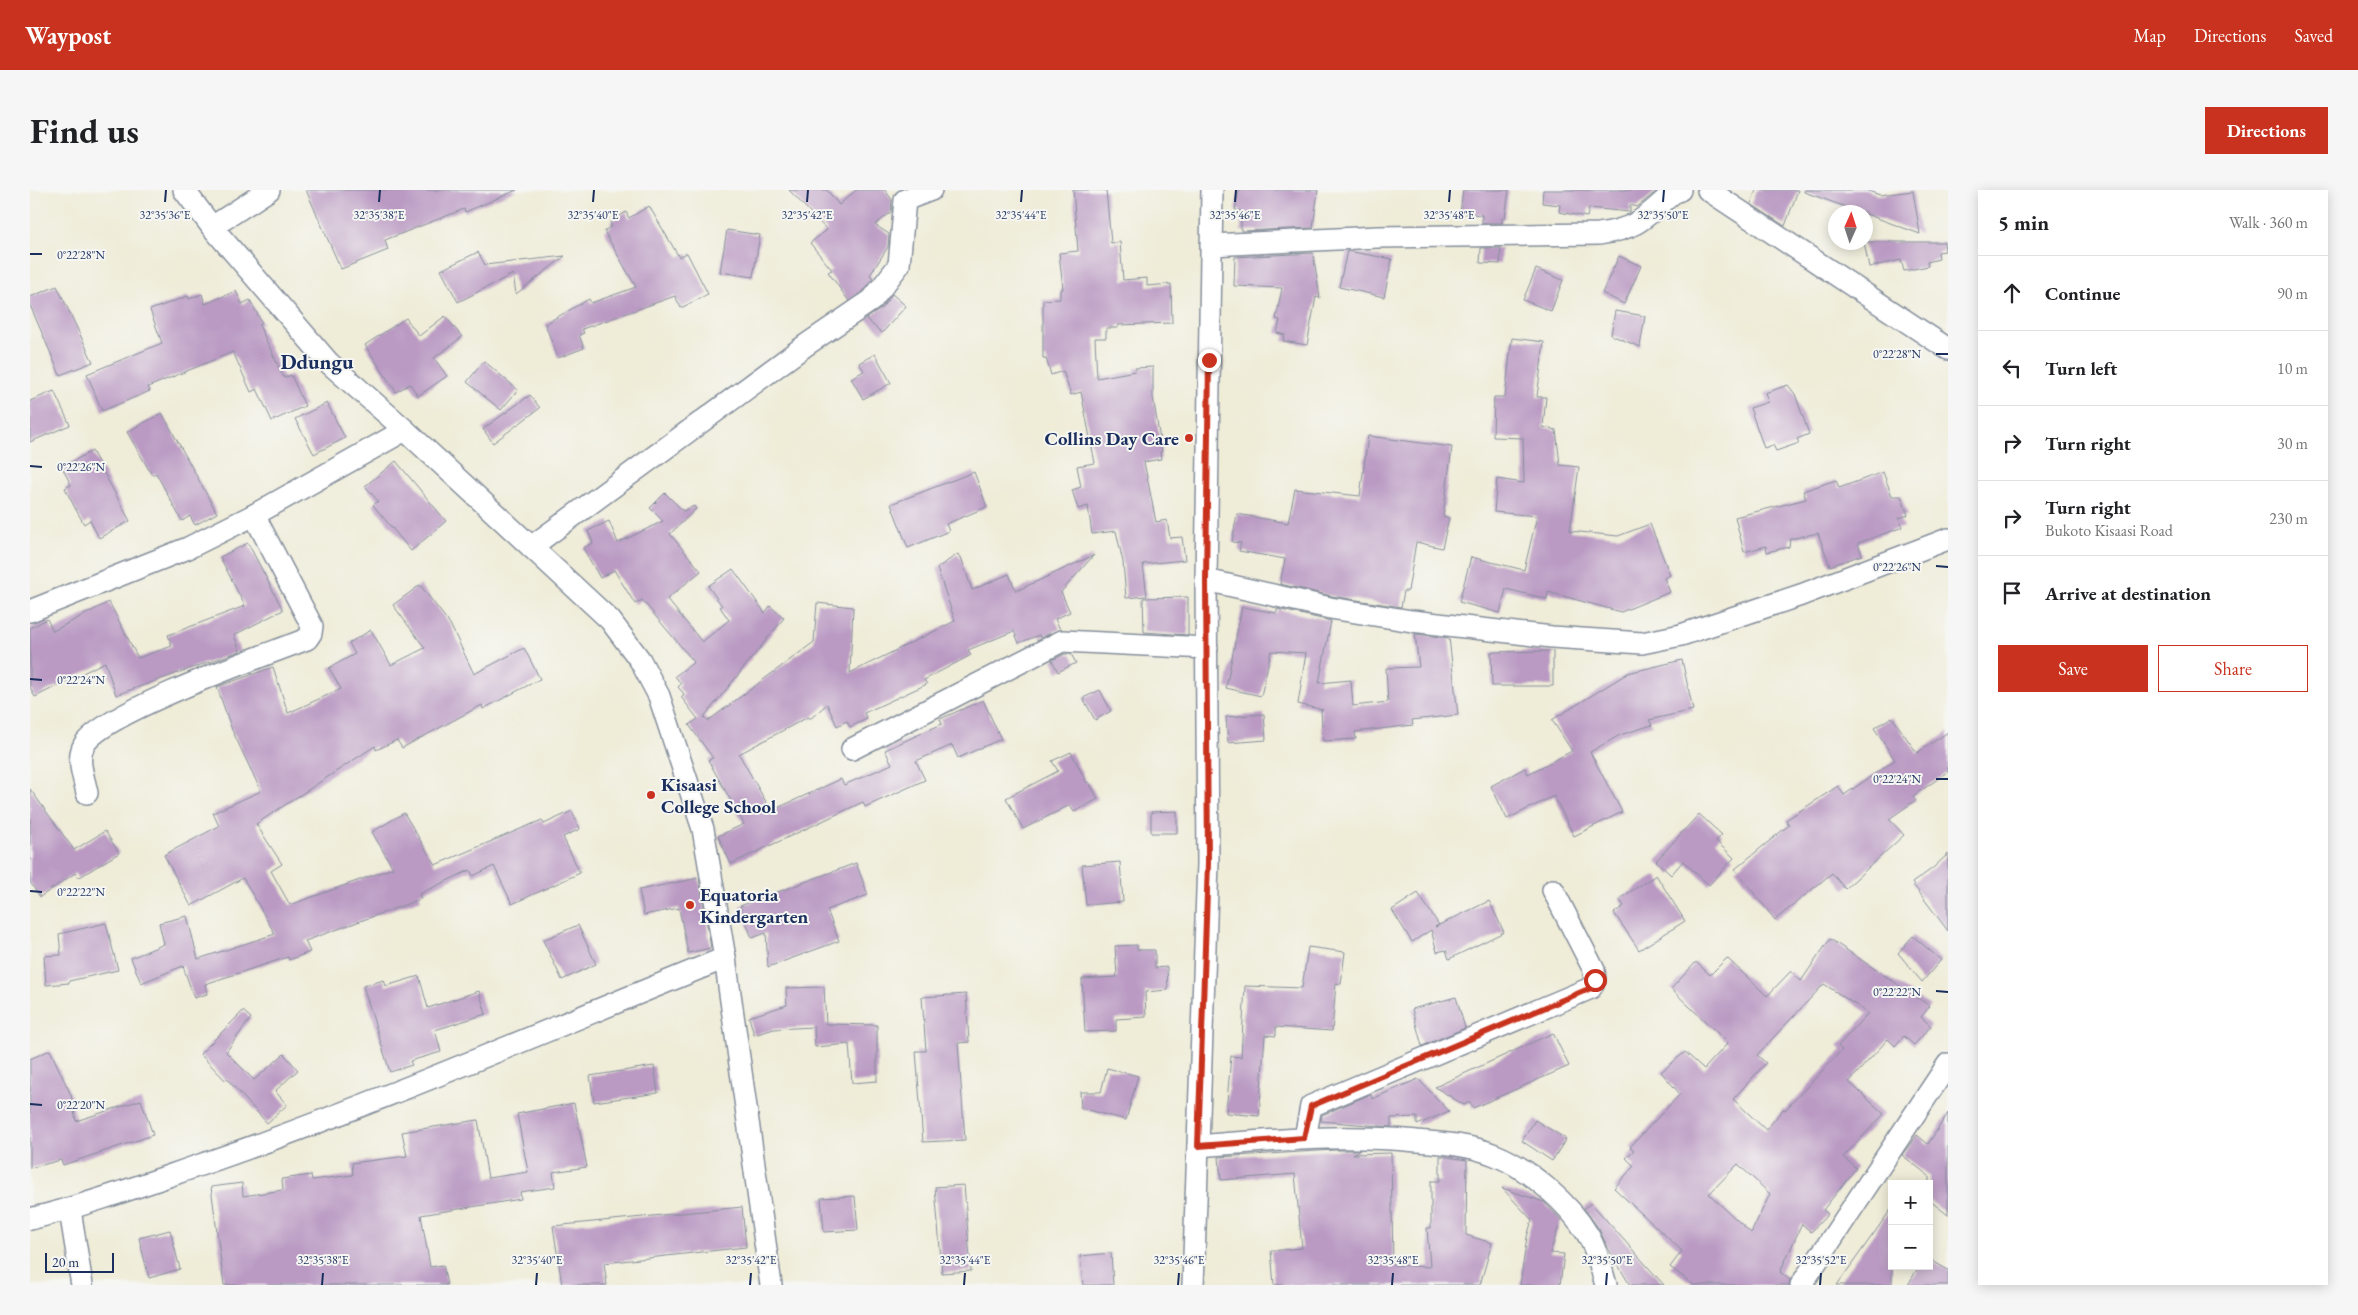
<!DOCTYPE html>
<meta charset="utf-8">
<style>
:root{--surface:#fff;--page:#f6f6f6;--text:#202124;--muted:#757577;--line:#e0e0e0;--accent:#c8321e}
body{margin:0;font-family:"EB Garamond",serif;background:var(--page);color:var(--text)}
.controls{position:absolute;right:15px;bottom:15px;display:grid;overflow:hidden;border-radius:0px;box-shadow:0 2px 12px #0003}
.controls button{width:45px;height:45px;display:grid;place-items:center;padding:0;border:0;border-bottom:1px solid var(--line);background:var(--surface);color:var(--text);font:25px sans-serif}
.compass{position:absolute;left:1798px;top:15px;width:45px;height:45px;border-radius:50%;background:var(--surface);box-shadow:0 2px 12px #0003;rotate:3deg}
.scale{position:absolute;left:15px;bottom:12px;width:69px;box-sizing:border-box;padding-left:5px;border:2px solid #1b2f5e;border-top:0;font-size:14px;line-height:18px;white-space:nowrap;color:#1b2f5e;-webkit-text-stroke:4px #f6f6f2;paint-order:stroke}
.stop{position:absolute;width:15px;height:15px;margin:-11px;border:4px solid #c8321e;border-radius:50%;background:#fff}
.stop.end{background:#c8321e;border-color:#fff;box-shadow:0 1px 5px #0008}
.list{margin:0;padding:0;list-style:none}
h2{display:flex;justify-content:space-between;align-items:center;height:65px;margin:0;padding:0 20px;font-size:21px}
h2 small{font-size:16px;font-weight:400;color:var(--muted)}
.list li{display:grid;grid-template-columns:32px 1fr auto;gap:15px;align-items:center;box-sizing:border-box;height:75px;padding:0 20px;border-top:1px solid var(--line)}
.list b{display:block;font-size:19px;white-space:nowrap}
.list p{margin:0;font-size:16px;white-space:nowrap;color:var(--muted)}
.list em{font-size:16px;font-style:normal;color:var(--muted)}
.actions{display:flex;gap:10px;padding:15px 20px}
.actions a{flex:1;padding:11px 0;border:1px solid var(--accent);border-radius:0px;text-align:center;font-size:18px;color:var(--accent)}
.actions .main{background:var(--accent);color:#fff}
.icon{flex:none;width:28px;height:28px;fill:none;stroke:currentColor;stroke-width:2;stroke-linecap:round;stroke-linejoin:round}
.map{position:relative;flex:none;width:1918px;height:1095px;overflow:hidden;border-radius:0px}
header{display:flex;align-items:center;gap:30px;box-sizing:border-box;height:70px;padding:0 25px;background:var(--accent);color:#fff}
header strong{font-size:24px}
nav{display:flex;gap:28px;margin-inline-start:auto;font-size:18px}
.intro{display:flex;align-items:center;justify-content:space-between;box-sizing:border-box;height:120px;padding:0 30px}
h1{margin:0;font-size:35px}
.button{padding:12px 22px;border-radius:0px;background:var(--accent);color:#fff;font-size:18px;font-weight:700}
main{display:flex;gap:30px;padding:0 30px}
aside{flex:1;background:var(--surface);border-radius:0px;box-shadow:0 2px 12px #0003}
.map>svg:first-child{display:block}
.building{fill:#ba9ac3;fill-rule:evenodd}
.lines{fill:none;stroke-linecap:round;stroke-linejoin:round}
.minor-casing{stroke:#858e9b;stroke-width:24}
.minor{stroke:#fff;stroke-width:21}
.route{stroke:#c8321e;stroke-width:6}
.ticks{fill:none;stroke:#1b2f5e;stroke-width:2}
.poi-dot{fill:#c8321e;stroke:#f6f6f2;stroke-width:2}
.labels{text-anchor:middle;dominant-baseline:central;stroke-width:4;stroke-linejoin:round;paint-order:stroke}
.poi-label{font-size:19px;font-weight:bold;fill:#1b2f5e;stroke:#f6f6f2;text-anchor:start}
.quarter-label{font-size:21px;font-weight:bold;fill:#1b2f5e;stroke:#f6f6f2}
.ticks-label{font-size:12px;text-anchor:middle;fill:#1b2f5e;stroke:#f6f6f2;stroke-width:4;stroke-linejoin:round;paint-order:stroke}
</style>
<header>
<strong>Waypost</strong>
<nav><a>Map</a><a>Directions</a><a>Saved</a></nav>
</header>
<div class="intro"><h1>Find us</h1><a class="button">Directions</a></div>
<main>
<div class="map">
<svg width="1918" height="1095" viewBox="0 0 1918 1095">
<rect width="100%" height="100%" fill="#f6f6f2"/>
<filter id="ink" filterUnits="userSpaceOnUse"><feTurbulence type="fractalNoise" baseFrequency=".02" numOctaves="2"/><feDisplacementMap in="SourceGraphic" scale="10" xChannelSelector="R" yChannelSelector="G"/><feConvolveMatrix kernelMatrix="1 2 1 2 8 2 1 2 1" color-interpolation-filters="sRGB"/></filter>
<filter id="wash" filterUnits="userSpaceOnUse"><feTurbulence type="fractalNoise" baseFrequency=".0096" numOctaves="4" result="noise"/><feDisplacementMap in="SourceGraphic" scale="20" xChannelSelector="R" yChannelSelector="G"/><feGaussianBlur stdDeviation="1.12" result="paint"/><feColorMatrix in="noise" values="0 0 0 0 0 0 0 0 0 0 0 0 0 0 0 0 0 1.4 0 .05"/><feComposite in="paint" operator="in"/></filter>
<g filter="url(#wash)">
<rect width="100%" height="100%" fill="#efecd8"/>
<g id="blocks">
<!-- building -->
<g class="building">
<polygon points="276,0 487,0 435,22 434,19 355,50 358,60 311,79"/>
<polygon points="759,0 797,0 809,15 826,0 855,0 862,10 861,22 845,35 859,44 858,57 840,85 843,88 833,101 819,111 798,82 802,80 780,53 797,40"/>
<polygon points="1043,0 1076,0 1081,53 1090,52 1093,90 1117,88 1117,96 1141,94 1142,133 1088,135 1088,138 1076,138 1076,148 1065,148 1067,188 1105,181 1105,178 1123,177 1123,207 1132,262 1130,262 1131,269 1114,272 1126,332 1137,330 1140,348 1152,347 1155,370 1113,374 1117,406 1096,408 1093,372 1086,341 1062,344 1058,316 1048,319 1042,300 1051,297 1047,276 1065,273 1051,202 1041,205 1033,181 1021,185 1016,168 1013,168 1013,110 1030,109 1030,100 1033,99 1029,63 1048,61"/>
<polygon points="1209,0 1288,0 1283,38 1211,41 1211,21 1205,20"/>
<polygon points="1433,0 1479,0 1475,28 1472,28 1472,33 1452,33 1452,25 1430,23"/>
<polygon points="1513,0 1628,0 1607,17 1600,15 1600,22 1559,18 1557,27 1529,22 1530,15 1512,13"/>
<polygon points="1726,0 1768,0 1755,36 1721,14"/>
<polygon points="1775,0 1835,0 1850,5 1883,1 1890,44 1836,24 1836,22 1830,22 1774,2"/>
<polygon points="619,16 649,67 657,63 678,104 651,118 645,106 552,139 554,143 549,145 554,158 528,168 515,134 559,109 561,113 606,97 574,41 582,36 580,32 596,22 599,28"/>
<polygon points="697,40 730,45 723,87 690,82"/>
<polygon points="1834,52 1914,52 1915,61 1908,62 1909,69 1897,72 1898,76 1874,81 1871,70 1839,77"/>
<polygon points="1451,58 1471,58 1470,74 1450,73"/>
<polygon points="1317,61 1362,69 1354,107 1309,97"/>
<polygon points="448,62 455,75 535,66 486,104 483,84 428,112 411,80"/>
<polygon points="1283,63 1290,108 1286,107 1277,155 1253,151 1255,145 1247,143 1250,130 1246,129 1252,98 1204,96 1205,67"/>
<polygon points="1589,66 1611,76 1594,114 1572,103"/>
<polygon points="1506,79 1533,90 1521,121 1493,110"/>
<polygon points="27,96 63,172 30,185 0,115 0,107"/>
<polygon points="206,101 212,114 220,110 232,133 229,135 254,188 261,185 275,216 242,231 227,199 221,202 203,162 118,197 120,201 72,221 57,184 132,153 120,120 158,106 159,109 172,104 175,114"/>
<polygon points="862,104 876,116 852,143 836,129 852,118"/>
<polygon points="1585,121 1615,126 1610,157 1581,145"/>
<polygon points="415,126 432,147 404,168 417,186 388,206 380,194 366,202 335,155 376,128 389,146"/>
<polygon points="1482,148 1514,152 1507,207 1516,207 1513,237 1526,240 1530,275 1549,277 1540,341 1588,346 1620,334 1640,385 1634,388 1640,402 1591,422 1518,402 1517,409 1476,399 1470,423 1429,412 1441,367 1494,380 1507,326 1464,322 1467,289 1494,293 1493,248 1463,247 1464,207 1475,207"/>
<polygon points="845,164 861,193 833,209 821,188 834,181 829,173"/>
<polygon points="454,171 488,200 471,220 437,192"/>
<polygon points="1758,195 1765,204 1779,244 1767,249 1769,253 1746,261 1743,255 1734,258 1720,218 1738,212 1735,203"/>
<polygon points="24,201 40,235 0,252 0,211"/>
<polygon points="500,205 510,218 463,253 453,239"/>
<polygon points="297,213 315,248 284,264 265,229"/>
<polygon points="132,223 187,323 165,335 160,326 152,331 126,283 122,285 97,242"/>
<polygon points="1338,246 1422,257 1413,326 1419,328 1412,358 1386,352 1378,401 1374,401 1371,417 1302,406 1250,394 1255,369 1209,361 1211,353 1202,352 1207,324 1258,333 1265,299 1330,306"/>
<polygon points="62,261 100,331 69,348 60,330 54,334 45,318 35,298 41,295 32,277"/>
<polygon points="366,271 416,331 381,361 343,315 348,311 335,296"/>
<polygon points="944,282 957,317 916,334 919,341 878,358 861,314"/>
<polygon points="1853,282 1862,306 1871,306 1878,325 1869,328 1873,337 1828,353 1832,365 1800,376 1788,343 1760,349 1759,357 1737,362 1736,356 1714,362 1705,327 1776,309 1773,301 1806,290 1809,298"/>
<polygon points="635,303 653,321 664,316 666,319 640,344 671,381 637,409 672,452 699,430 690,417 692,416 678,396 703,379 735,423 740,416 754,428 674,527 678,531 784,452 787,413 823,417 820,483 925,431 907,378 928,364 930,368 931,367 942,400 979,384 986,401 1064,365 1031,402 1040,422 1025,429 1030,439 1010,448 1009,445 989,453 984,441 938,460 941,465 894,490 897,494 834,523 837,529 820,537 817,531 807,536 797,514 780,529 778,527 709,564 741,621 811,589 814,595 862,574 855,560 912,534 910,529 953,510 971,549 928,568 922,555 886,571 895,590 835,617 833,612 701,674 688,646 714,634 678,570 683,568 659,535 668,529 651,507 654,504 648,497 651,494 645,486 664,472 612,410 605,414 584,380 570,388 553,358 563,353 558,341 579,331 588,353 633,331 620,318"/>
<polygon points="218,353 253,420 204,445 210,461 86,505 75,472 5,507 0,497 0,438 17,429 23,441 79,412 108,468 142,456 138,445 215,416 190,367"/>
<polygon points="390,395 420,434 444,484 494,458 510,489 453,519 452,515 372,558 367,550 346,560 345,556 226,634 252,674 241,681 260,715 363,678 342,642 374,623 405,675 512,630 514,634 542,621 550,639 533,647 550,683 482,714 464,676 443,686 440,680 389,704 391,709 275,751 280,762 259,770 258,767 175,794 177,804 164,808 153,776 111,793 101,768 134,754 129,733 157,726 168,769 245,744 213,688 161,716 134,665 189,636 183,623 231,601 202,540 187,497 243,477 258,523 311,499 299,478 325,464 319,453 341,440 361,475 395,458 363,415"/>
<polygon points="1158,407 1158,445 1114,442 1113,408"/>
<polygon points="1212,417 1247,423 1247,419 1301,431 1289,493 1321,490 1323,516 1358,512 1356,478 1389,477 1385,444 1419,448 1428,525 1382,530 1383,535 1325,542 1326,549 1293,551 1291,520 1293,520 1268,514 1276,463 1241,461 1231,506 1196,498"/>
<polygon points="1523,461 1523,496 1462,496 1461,462"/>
<polygon points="1035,464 1041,464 1046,473 1028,482 1022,470"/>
<polygon points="1652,470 1663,520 1619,530 1622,535 1590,545 1560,562 1592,622 1544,646 1524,606 1477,629 1461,596 1495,578 1498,584 1542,561 1522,530 1598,483"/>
<polygon points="1070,500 1081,521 1065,530 1053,508"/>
<polygon points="1234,524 1236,550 1198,553 1196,527"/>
<polygon points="1862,527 1887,563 1918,542 1918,582 1883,606 1886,610 1859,629 1874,645 1815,699 1802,683 1745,730 1705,679 1759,635 1756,630 1808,596 1814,605 1865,570 1844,538"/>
<polygon points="1041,562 1057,593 1059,592 1068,609 1044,622 1040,615 993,639 976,608 1028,581 1022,571"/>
<polygon points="0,599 44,660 75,641 89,663 48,688 45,683 10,707 0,692"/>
<polygon points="1147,621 1147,643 1121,643 1121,622"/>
<polygon points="1669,624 1692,645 1686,651 1704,668 1679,695 1653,671 1641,685 1626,671"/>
<polygon points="1918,664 1918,741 1882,693 1903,678"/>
<polygon points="1090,672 1093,712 1056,715 1052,675"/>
<polygon points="826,673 838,705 797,720 809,751 738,777 736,743 722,748 710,716"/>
<polygon points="1626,685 1655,731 1609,760 1584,723 1594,716 1589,709"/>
<polygon points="669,688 681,758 658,763 649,718 614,725 609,700"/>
<polygon points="1388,703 1409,735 1405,737 1459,711 1474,742 1419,769 1416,760 1407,762 1401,740 1382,752 1362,720"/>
<polygon points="76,733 88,780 39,791 39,793 16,795 14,766 31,765 29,744"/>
<polygon points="548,735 566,774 532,790 513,750"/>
<polygon points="1883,746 1911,770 1892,792 1868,763"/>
<path d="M1800 749 1900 816 1891 827 1901 836 1884 855 1874 846 1865 856 1858 849 1819 892 1854 924 1813 967 1826 978 1793 1020 1798 1024 1781 1042 1772 1034 1750 1082 1760 1090 1759 1095H1664L1640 1077 1652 1061 1584 998 1604 976 1596 968 1604 960 1600 957 1650 904 1631 882 1655 862 1674 879 1698 853 1641 799 1666 772 1680 785 1697 768 1737 806 1761 781 1771 791ZM1794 794 1838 823 1808 856 1812 860 1755 920 1753 919 1736 940 1703 909 1736 873 1727 865ZM1708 974 1740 1004 1721 1043 1679 1004Z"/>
<polygon points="1107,755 1107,760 1125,760 1125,778 1137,777 1138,800 1115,802 1116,827 1086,829 1086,841 1055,842 1052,789 1087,787 1085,756"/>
<polygon points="1278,757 1315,762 1311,794 1306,793 1302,841 1246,837 1246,846 1235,845 1229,926 1196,923 1201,866 1211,867 1215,796 1272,798"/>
<polygon points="389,786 398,818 449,801 456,824 405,840 411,862 380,871 382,875 360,882 333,796 354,790 356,796"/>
<polygon points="794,797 796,834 847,835 847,891 822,893 819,854 785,857 784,837 744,839 724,845 719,827 757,815 756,798"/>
<polygon points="936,804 939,852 928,853 935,950 893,952 886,861 896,861 892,807"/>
<polygon points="1426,807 1435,838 1392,856 1382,819"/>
<polygon points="213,821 221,828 196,862 224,890 254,864 268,880 245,901 257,915 237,933 197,889 195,890 170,864"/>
<polygon points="1523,843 1539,876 1443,918 1440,912 1434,915 1405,897"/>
<polygon points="20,860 41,905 46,931 111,910 123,945 33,975 31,970 0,978 0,869"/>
<polygon points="624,876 628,903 564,912 560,886"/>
<polygon points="1077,878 1108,886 1096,930 1051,918 1050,902 1071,902"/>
<polygon points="1388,889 1419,921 1387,935 1387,927 1361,928 1361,937 1291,931 1292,925 1341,904 1342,909"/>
<polygon points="544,913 557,977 523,982 525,997 490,1002 491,1009 391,1025 400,1077 413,1075 417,1095 194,1095 181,997 212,993 213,1006 253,1000 252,989 281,985 282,990 323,985 322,973 377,966 372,942 448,930 458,988 498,982 487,924"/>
<polygon points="1918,923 1918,1025 1899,1010 1899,986 1872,965 1887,945 1898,954"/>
<polygon points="1505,930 1536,949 1522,971 1492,951"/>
<polygon points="1304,960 1330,960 1323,964 1361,963 1363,1075 1400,1077 1397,1038 1401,1038 1401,991 1410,991 1410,966 1437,970 1436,1045 1462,1053 1450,1095 1244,1095 1241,1061 1272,1058 1265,984 1191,990 1189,967"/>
<polygon points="934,995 941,1081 912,1083 905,997"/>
<polygon points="1472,998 1514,1012 1531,1030 1520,1063 1534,1064 1530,1095 1490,1095 1497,1047 1502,1030"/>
<polygon points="825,1006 828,1040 794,1042 791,1008"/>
<polygon points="1561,1013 1634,1095 1600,1095 1579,1060 1569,1039 1554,1018"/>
<polygon points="712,1017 716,1057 574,1073 577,1095 532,1095 523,1036"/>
<polygon points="1862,1018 1862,1095 1807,1095"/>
<polygon points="140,1040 150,1079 119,1088 109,1048"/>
<polygon points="1081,1063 1083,1095 1053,1095 1050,1066"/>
<polygon points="1899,1069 1918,1080 1918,1095 1878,1095 1889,1076 1899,1076"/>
</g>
</g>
</g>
<g filter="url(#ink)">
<use href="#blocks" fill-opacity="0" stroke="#858e9b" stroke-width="1"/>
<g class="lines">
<defs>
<g id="minor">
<polyline points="154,0 182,37 299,173 375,240 580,430 610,470 629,506 673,639 695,768 741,1095"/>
<polyline points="1678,0 1918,159"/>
<polyline points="182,37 239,0"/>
<path d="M1181 55 1348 47 1569 44C1609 38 1614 28 1643 3L1650 0"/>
<polyline points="501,357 776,155 842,110 869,75 875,10 901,0"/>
<polyline points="1176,390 1300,418 1382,431 1522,447 1612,453 1651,445 1771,405 1918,349"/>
<polyline points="0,421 158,358 224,325 375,240"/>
<polyline points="822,559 1032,451 1177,458"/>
<path d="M57 603C54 587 46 570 54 555 73 522 235 465 277 449L281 443 282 436 224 325"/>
<polyline points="1275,948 1281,916 1561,798 1565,790 1564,780 1523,700"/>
<path d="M1168 956C1243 950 1311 944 1387 951 1413 953 1441 955 1465 965 1498 978 1540 1014 1558 1045 1567 1060 1571 1078 1576 1095"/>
<polyline points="40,1020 52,1095"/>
<path d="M0 1029C61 1014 120 992 179 972 354 911 524 837 695 768"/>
<polyline points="1163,1095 1178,673 1176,390 1182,0"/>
<polyline points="1771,1095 1918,874"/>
</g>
</defs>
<!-- minor casing -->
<use href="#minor" class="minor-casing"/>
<!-- minor -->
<use href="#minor" class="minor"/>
</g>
</g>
<g class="lines" filter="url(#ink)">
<!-- route -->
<polyline class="route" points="1179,170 1176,390 1178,673 1168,956 1274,948 1281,916 1561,798 1565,790"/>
</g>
<!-- ticks -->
<path class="ticks" d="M135 12 136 0M349 12 350 0M563 12 564 0M777 12 778 0M991 12 992 0M1205 12 1206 0M1419 12 1420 0M1633 12 1634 0M0 64H12M1906 164H1918M0 276 12 277M1906 376 1918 377M0 489 12 490M1906 589H1918M0 701 12 702M1906 801 1918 802M0 914 12 915M292 1095 293 1083M506 1095 507 1083M720 1095 721 1083M934 1095 935 1083M1148 1095 1149 1083M1362 1095 1363 1083M1576 1095 1577 1083M1790 1095 1791 1083"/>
<!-- markers -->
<g class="poi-dot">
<circle cx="1159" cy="248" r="5"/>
<circle cx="621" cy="605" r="5"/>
<circle cx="660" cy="715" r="5"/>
</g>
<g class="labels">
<!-- poi labels -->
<g class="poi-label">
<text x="1149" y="248" text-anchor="end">Collins Day Care</text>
<text x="631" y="594">Kisaasi<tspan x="631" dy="22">College School</tspan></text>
<text x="670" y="704">Equatoria<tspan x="670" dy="22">Kindergarten</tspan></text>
</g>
<!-- quarter labels -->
<g class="quarter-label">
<text x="287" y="171">Ddungu</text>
</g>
</g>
<g class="ticks-label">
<text x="135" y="29">32°35'36"E</text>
<text x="349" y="29">32°35'38"E</text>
<text x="563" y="29">32°35'40"E</text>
<text x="777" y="29">32°35'42"E</text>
<text x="991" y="29">32°35'44"E</text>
<text x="1205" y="29">32°35'46"E</text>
<text x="1419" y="29">32°35'48"E</text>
<text x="1633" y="29">32°35'50"E</text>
<text x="51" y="69">0°22'28"N</text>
<text x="1867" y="168">0°22'28"N</text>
<text x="51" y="281">0°22'26"N</text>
<text x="1867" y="381">0°22'26"N</text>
<text x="51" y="494">0°22'24"N</text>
<text x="1867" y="593">0°22'24"N</text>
<text x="51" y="706">0°22'22"N</text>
<text x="1867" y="806">0°22'22"N</text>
<text x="51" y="919">0°22'20"N</text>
<text x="293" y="1074">32°35'38"E</text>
<text x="507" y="1074">32°35'40"E</text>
<text x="721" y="1074">32°35'42"E</text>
<text x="935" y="1074">32°35'44"E</text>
<text x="1149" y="1074">32°35'46"E</text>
<text x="1363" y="1074">32°35'48"E</text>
<text x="1577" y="1074">32°35'50"E</text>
<text x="1791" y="1074">32°35'52"E</text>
</g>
</svg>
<div class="controls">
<button>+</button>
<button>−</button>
</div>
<svg class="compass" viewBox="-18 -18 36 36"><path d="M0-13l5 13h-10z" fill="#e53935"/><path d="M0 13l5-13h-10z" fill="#757577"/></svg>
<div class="scale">20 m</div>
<div class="stop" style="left:1565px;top:790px"></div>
<div class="stop end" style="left:1179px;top:170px"></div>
</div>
<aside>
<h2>5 min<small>Walk · 360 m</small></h2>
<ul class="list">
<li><svg class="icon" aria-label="ahead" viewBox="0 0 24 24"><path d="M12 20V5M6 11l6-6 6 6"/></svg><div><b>Continue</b></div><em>90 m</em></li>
<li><svg class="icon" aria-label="left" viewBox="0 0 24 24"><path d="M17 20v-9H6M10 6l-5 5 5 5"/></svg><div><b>Turn left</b></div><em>10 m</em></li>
<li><svg class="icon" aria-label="right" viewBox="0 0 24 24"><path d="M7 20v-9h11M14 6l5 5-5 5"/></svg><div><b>Turn right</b></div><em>30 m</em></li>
<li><svg class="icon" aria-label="right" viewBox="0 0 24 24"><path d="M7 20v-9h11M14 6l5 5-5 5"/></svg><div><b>Turn right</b><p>Bukoto Kisaasi Road</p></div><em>230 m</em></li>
<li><svg class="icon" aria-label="arrive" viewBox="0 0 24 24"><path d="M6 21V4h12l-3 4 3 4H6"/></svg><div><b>Arrive at destination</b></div></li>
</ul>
<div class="actions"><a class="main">Save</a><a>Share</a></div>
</aside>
</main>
